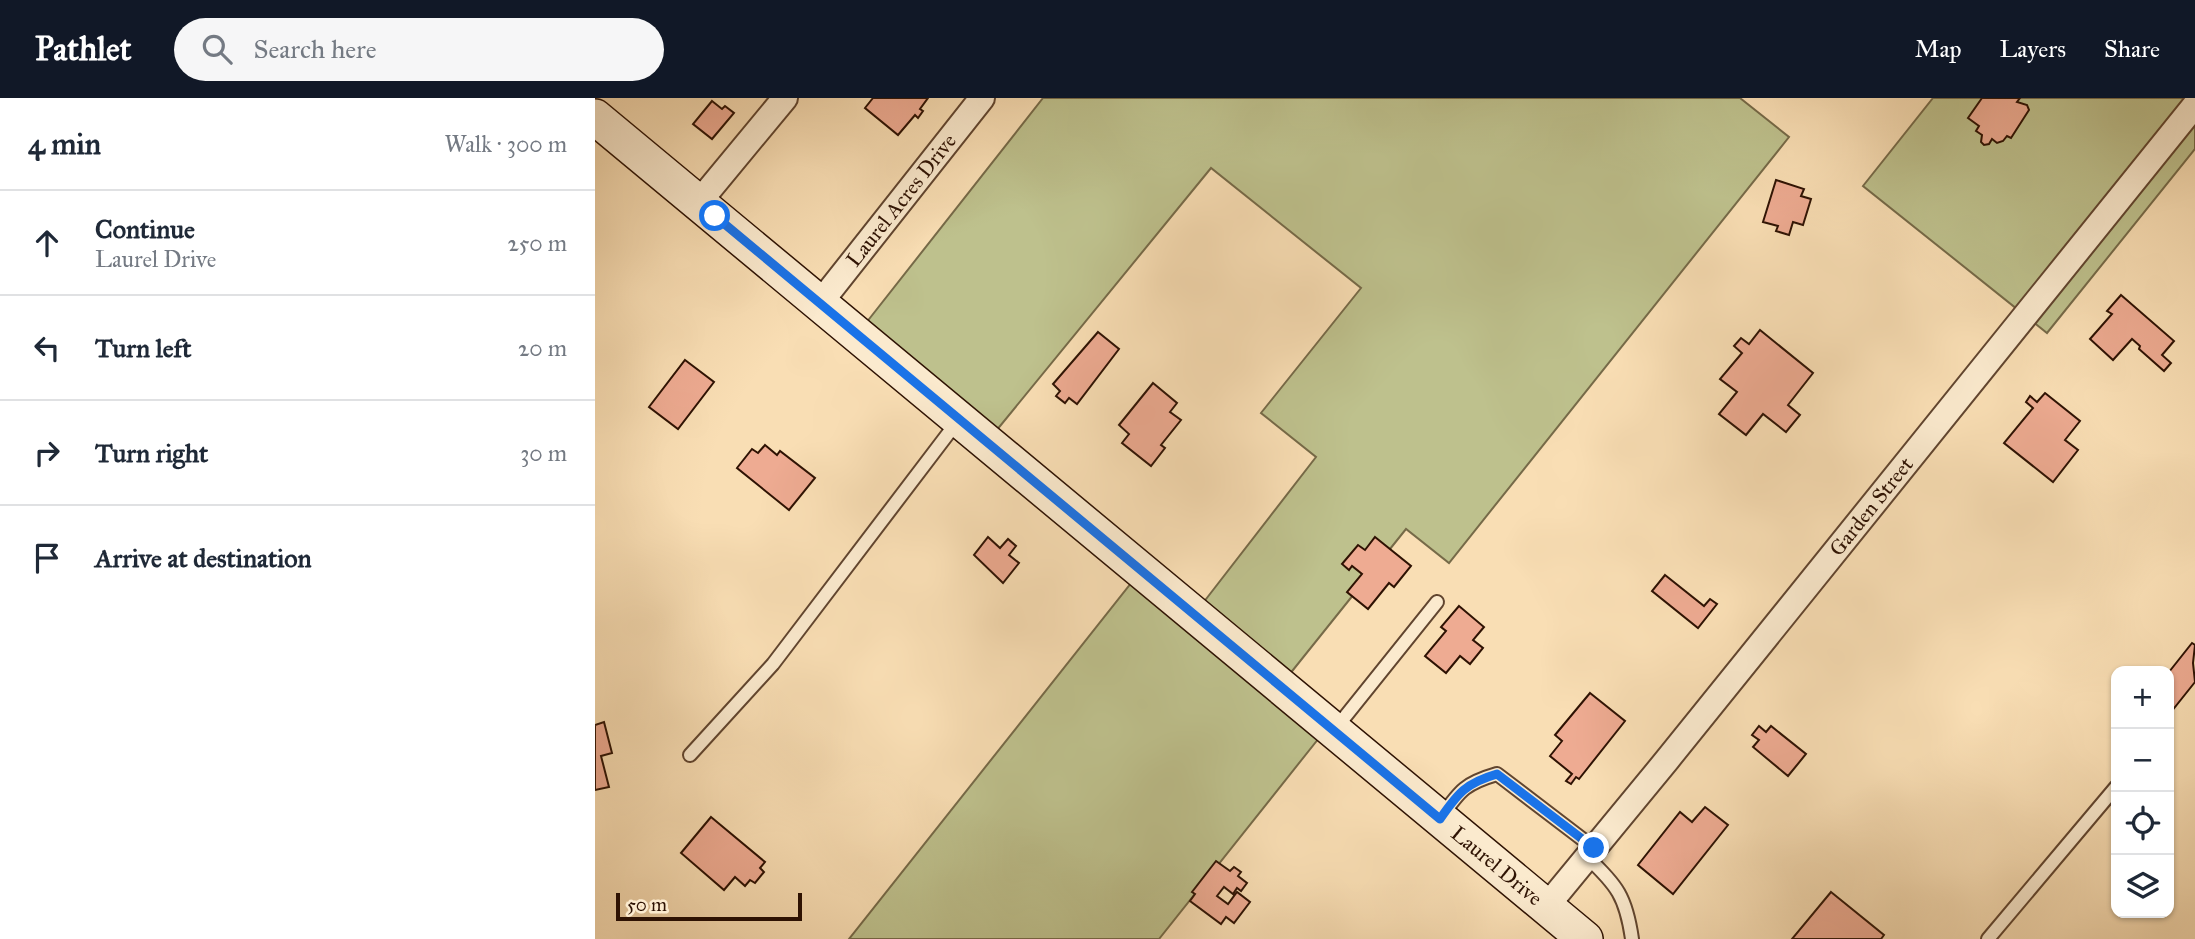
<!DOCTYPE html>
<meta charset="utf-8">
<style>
:root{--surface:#fff;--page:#f6f6f7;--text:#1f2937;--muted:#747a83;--line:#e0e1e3;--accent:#111827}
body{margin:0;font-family:"IM FELL Great Primer",serif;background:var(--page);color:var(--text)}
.controls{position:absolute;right:21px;bottom:21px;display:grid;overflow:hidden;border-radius:14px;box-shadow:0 2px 5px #0004}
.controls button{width:63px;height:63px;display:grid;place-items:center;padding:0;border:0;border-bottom:2px solid var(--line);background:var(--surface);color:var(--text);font:35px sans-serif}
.scale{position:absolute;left:21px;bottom:18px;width:186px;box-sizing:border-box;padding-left:7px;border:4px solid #2e1203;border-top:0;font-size:19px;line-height:24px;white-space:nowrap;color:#2e1203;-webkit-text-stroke:5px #fbeace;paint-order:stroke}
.stop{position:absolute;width:21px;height:21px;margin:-16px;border:5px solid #1a73e8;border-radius:50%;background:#fff}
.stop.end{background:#1a73e8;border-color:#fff;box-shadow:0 2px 7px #0008}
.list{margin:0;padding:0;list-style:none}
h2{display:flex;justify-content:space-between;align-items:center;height:91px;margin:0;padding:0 28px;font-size:30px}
h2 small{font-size:23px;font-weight:400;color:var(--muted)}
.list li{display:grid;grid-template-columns:46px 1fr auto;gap:21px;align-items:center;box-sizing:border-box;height:105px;padding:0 28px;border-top:2px solid var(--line)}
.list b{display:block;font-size:26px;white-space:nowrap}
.list p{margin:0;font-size:23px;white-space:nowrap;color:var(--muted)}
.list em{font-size:23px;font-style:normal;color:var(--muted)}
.icon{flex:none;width:38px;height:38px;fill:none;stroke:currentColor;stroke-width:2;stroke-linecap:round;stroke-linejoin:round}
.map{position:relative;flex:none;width:1600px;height:841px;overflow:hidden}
header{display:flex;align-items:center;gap:42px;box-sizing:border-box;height:98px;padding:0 35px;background:var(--accent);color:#fff}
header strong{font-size:33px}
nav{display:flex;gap:38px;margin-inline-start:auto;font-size:24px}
.search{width:490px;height:63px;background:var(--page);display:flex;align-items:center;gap:18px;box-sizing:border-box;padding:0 24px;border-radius:38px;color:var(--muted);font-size:26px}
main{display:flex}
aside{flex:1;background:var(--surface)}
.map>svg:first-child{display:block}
.green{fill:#bec18d;stroke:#766a48;stroke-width:2}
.building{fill:#eeab92;stroke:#2e1203;stroke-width:2}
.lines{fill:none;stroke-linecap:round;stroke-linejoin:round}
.lane-casing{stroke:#61452f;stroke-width:16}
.street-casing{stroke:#61452f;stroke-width:28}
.secondary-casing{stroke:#2e1203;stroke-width:38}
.lane{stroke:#fbeace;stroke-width:12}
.street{stroke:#fbeace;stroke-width:24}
.secondary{stroke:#fbeace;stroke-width:35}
.route{stroke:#1a73e8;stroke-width:9}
.labels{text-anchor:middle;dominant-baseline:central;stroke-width:6;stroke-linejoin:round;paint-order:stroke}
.street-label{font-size:21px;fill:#2e1203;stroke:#fbeace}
</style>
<header>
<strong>Pathlet</strong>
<div class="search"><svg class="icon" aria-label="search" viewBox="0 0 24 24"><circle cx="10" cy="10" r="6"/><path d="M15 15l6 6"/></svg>Search here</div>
<nav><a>Map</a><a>Layers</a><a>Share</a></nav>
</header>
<main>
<aside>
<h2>4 min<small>Walk · 300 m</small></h2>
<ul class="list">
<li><svg class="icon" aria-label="ahead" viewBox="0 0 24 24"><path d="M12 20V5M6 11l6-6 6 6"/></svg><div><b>Continue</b><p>Laurel Drive</p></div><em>250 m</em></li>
<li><svg class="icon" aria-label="left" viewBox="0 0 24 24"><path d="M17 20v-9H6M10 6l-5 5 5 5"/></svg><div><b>Turn left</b></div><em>20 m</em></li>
<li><svg class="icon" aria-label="right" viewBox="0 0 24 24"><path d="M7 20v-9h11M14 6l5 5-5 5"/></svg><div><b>Turn right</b></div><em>30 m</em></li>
<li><svg class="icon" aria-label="arrive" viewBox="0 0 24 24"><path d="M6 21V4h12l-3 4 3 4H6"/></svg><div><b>Arrive at destination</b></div></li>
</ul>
</aside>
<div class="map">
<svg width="1600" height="841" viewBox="0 0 1600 841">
<rect width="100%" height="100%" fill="#f9deb4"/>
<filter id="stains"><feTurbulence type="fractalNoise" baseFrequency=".00286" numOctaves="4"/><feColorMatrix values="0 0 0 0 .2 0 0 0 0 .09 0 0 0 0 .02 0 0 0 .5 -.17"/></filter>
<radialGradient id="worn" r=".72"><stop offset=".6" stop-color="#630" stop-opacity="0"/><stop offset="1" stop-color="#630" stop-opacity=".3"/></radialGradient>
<!-- green -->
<g class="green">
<polygon points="448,0 1145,0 1194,39 854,465 811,431 694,577 608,505 721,359 666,315 766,190 616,70 401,333 271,225"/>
<polygon points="1338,0 1600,0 1600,51 1452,235 1268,88"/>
<polygon points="537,484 724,640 564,841 254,841"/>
</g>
<!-- building -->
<g class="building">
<polygon points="278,0 333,0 325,11 328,13 323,20 320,17 303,37 270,10"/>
<polygon points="1387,0 1425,0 1422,4 1432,7 1434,12 1416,40 1412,38 1408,43 1402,45 1397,41 1394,46 1389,47 1386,44 1387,37 1381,33 1384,28 1373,20"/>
<polygon points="117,3 127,11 130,8 139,15 117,41 98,26"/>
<polygon points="1181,82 1209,91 1206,98 1216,101 1208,127 1198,124 1194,137 1181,133 1183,128 1168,124"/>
<polygon points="1526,197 1579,243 1567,257 1576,265 1569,273 1544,251 1545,248 1537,241 1518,262 1495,241 1517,216 1512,213"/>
<polygon points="1165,232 1218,275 1193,307 1205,317 1191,334 1168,316 1151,337 1124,316 1142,294 1125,281 1147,255 1139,248 1146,240 1154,246"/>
<polygon points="503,234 524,251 482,306 474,300 470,305 461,298 465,293 458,286"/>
<polygon points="90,262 119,284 83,331 54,309"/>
<polygon points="558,285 582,305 575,314 586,322 566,347 570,350 556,368 527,345 534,336 524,327"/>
<polygon points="1450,295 1485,323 1470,342 1483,352 1458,384 1409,345 1438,310 1431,304 1435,298 1442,304"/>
<polygon points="170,347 182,357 185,353 220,380 194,412 142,370 157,351 163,355"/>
<polygon points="393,439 405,450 413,441 421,448 414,457 424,465 408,485 379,457"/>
<polygon points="780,439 816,468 799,489 794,485 773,511 752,494 767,476 757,468 754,472 747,466 763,447 770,452"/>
<polygon points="1070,477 1109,508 1115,501 1122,506 1103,530 1057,493"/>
<polygon points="864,508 889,529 878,542 888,550 875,566 865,558 851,575 830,558 851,533 846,529"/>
<polygon points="1597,545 1600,547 1598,565 1600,584 1576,614 1574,613 1574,574"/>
<polygon points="995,595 1030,623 984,681 981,679 976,686 971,683 977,676 955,658 967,643 960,637"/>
<polygon points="9,624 17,655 6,658 14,689 0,692 0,627"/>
<polygon points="1164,628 1171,634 1176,628 1211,656 1193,678 1158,649 1164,642 1157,637"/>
<polygon points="1110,709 1133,727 1078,796 1043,767 1085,714 1097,724"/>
<polygon points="116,719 170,764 165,770 169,774 160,785 155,782 150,788 140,779 129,792 86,755"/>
<polygon points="621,763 635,773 639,769 646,774 643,778 652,785 646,793 642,790 638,796 629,789 622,798 633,806 642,794 655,804 639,825 631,819 626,826 595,803 600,796 597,794"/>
<polygon points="1236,794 1289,837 1286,841 1197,841"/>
</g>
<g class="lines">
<defs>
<g id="lane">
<polyline points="741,630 842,504"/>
<polyline points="95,657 178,566 362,324"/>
<path d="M847 718C865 692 871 685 902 676L999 750"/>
<path d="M992 759C1022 787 1031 799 1037 841"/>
<polyline points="1393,841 1521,689"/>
</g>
<g id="street">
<polyline points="104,104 190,0"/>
<path id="s1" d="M225 205 387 0"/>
<path id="s2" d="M951 809 1072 662 1600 7"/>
</g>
<g id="secondary">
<path id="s3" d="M0 19 990 841"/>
</g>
</defs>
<!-- lane casing -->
<use href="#lane" class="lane-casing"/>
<!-- street casing -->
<use href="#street" class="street-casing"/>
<!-- secondary casing -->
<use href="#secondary" class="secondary-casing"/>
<!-- lane -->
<use href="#lane" class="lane"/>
<!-- street -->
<use href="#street" class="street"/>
<!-- secondary -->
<use href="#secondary" class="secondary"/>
</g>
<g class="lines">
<!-- route -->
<path class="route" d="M120 118 845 721C863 695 871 685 902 676L999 750"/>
</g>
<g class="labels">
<!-- street labels -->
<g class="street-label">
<text stroke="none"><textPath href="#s1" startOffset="131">Laurel Acres Drive</textPath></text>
<text stroke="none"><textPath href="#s2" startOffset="516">Garden Street</textPath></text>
<text stroke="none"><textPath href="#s3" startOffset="1172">Laurel Drive</textPath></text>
</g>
</g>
<rect width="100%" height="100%" filter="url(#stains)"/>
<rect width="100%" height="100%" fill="url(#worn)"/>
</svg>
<div class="controls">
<button>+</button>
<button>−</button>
<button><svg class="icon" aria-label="locate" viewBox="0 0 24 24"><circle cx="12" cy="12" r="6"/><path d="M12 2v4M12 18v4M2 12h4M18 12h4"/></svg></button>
<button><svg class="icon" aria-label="layers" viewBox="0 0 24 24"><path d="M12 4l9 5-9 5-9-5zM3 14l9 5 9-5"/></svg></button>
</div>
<div class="scale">50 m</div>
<div class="stop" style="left:120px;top:118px"></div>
<div class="stop end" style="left:999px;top:750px"></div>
</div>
</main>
